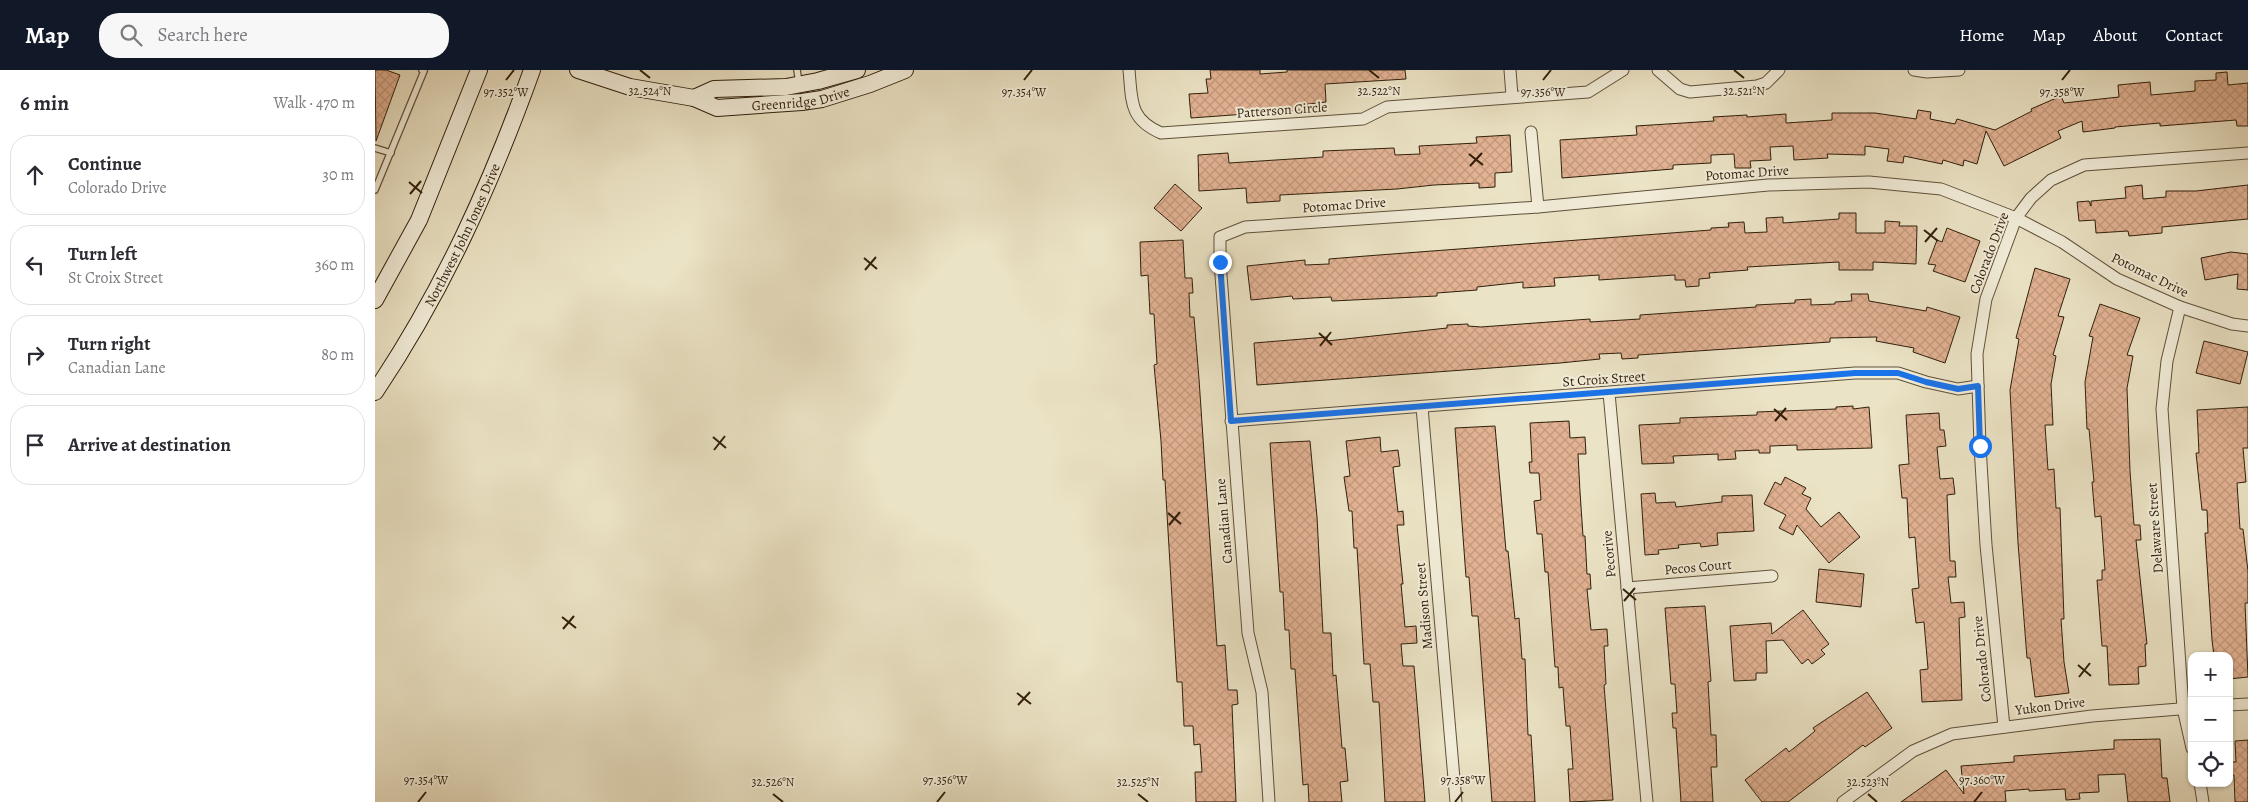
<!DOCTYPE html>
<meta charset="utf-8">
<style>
:root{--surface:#fff;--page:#f7f7f7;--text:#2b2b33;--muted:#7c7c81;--line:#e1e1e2;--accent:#111827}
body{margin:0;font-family:Alegreya,serif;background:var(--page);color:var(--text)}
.controls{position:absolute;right:15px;bottom:15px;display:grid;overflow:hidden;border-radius:10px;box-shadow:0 1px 4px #0004}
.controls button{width:45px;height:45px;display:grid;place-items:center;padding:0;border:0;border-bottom:1px solid var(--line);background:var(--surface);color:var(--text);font:25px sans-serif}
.stop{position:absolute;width:15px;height:15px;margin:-11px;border:4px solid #1a73e8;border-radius:50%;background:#fff}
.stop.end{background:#1a73e8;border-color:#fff;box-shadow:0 1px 5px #0008}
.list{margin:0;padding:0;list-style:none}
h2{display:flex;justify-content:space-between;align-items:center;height:65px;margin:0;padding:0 20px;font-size:21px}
h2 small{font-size:16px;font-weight:400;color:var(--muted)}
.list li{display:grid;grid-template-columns:32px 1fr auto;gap:15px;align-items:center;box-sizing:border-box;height:80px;margin:0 10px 10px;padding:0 10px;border:1px solid var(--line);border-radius:20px}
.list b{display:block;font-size:19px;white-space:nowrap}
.list p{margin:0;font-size:16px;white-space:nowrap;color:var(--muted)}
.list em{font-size:16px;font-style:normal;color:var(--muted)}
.icon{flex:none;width:28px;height:28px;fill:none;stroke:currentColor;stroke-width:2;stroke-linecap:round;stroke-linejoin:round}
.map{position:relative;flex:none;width:1873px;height:732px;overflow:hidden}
header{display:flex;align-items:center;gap:30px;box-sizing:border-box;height:70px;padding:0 25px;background:var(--accent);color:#fff}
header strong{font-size:24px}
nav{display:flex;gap:28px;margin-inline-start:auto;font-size:18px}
.search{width:350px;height:45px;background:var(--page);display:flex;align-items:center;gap:12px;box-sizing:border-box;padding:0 18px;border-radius:20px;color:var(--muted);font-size:19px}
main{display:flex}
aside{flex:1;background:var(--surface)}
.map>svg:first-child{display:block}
.building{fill:url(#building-cross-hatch);stroke:#301f0b}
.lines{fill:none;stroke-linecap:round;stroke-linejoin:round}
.lane-casing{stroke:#5f503a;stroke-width:8}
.street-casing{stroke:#5f503a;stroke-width:13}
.secondary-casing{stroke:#301f0b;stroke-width:18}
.lane{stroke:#f2edd9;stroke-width:5.5}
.street{stroke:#f2edd9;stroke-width:11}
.secondary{stroke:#f2edd9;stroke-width:16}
.route{stroke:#1a73e8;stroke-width:6}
.ticks{fill:none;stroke:#301f0b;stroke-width:2}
.labels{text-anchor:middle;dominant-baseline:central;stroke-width:4;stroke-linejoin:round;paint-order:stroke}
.street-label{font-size:14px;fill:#301f0b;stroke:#f2edd9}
.ticks-label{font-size:12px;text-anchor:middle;fill:#301f0b;stroke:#f2edd9;stroke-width:4;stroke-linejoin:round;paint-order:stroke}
</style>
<header>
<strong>Map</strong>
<div class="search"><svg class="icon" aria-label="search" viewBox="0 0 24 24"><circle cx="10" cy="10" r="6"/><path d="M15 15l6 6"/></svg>Search here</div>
<nav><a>Home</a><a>Map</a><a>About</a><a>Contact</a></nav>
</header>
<main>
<aside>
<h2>6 min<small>Walk · 470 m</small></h2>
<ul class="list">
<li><svg class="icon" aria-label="ahead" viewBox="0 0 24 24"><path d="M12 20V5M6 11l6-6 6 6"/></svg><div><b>Continue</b><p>Colorado Drive</p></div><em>30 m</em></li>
<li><svg class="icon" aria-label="left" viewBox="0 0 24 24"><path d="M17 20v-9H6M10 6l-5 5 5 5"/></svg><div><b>Turn left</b><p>St Croix Street</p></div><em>360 m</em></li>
<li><svg class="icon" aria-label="right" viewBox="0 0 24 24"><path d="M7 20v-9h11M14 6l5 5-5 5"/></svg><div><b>Turn right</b><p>Canadian Lane</p></div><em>80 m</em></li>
<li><svg class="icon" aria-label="arrive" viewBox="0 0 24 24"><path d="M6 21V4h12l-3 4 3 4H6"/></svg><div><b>Arrive at destination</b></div></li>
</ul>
</aside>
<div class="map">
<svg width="1873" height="732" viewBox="0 0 1873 732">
<defs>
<pattern id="building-cross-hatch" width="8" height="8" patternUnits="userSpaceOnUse" patternTransform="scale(1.25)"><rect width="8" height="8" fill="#e2b293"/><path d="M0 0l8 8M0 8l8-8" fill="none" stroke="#c2997d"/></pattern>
</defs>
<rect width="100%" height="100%" fill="#ebe3c5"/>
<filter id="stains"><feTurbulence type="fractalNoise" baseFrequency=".004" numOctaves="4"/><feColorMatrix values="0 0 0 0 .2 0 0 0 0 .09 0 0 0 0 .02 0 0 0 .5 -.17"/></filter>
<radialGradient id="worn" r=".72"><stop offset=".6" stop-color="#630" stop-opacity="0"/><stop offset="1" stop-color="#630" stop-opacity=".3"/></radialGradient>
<!-- building -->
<g class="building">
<polygon points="0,0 11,0 25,5 1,71"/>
<polygon points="835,0 885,0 885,4 912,2 912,0 1030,0 1031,9 950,14 951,32 926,35 926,40 816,48 814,24 833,23 831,9 836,9"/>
<polygon points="1852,2 1853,15 1873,13 1873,56 1862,56 1861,50 1785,56 1785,53 1740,57 1740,58 1708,62 1707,51 1683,61 1686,68 1629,96 1611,61 1602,94 1589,90 1588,96 1568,90 1567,94 1529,86 1528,93 1512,91 1514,79 1490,76 1490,85 1452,84 1453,88 1419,90 1418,76 1395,77 1396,90 1375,91 1376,98 1360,98 1359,84 1336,85 1336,93 1298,95 1298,99 1187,108 1185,70 1262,65 1261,56 1339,51 1338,47 1372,45 1372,47 1411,44 1411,53 1457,50 1457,43 1500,43 1541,49 1543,40 1556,42 1555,49 1580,54 1582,49 1620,60 1657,41 1656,39 1686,26 1689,33 1744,27 1743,15 1775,12 1776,25 1820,21 1820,11 1841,10 1841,3"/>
<polygon points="1135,65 1137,102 1120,103 1120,117 1104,118 1104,113 1059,115 1022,119 905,125 905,131 872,133 871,118 824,121 823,85 853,83 854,93 948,87 948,81 1019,78 1020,85 1045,84 1044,76 1102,73 1101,67"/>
<polygon points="800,114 827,138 806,161 779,138"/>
<polygon points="1767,115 1768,129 1791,127 1791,121 1821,121 1873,115 1873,149 1787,157 1787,163 1754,166 1753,161 1721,163 1720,150 1704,151 1702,132 1714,131 1716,136 1716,131 1751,128 1750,117"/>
<polygon points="1464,143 1481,143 1481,163 1510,163 1510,151 1525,152 1524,156 1542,156 1541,194 1498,192 1498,200 1464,200 1464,192 1372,197 1373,200 1334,203 1335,208 1324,209 1324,216 1311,217 1310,210 1300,210 1300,205 1224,210 1224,205 1179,208 1180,216 1148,218 1148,212 1102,217 1102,220 1062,223 1062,226 957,231 956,227 918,229 917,226 876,230 872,196 930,190 930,195 954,194 954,189 991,186 1336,160 1336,158 1354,157 1353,153 1369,152 1370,163 1392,162 1391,148 1408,147 1408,153 1464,149"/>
<polygon points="1572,158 1605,171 1590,212 1558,201 1561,195 1553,194 1562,170 1567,172"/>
<polygon points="808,170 810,208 817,208 818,223 814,223 815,247 819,247 824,309 842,576 850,575 853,620 862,620 863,634 857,635 861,732 821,732 820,702 827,702 825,674 819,675 818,656 809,656 807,612 802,612 790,410 788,410 786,371 779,295 782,294 779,244 775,244 773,205 766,206 765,172"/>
<polygon points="1856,182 1873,184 1873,220 1862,219 1863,204 1830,210 1826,188"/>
<polygon points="1660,198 1695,209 1683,246 1689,247 1678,285 1681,286 1676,314 1678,355 1670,355 1673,400 1679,399 1681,438 1685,438 1689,549 1686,549 1689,592 1694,623 1660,627 1655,588 1652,588 1643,473 1635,320 1644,269 1641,268"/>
<polygon points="1476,224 1493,224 1494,231 1551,241 1552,237 1585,247 1570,293 1538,282 1539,278 1501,271 1502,267 1455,268 1455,272 1263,285 1263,288 1247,289 1246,283 1224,284 1225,289 1185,293 882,315 879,273 952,267 952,271 1072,258 1072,255 1093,254 1093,256 1106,257 1215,249 1215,252 1265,249 1265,245 1381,237 1381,235 1420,233 1420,230 1436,229 1436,235 1460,234 1460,232 1477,231"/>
<polygon points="1725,234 1765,248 1752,285 1758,286 1752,318 1755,401 1759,455 1765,455 1766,470 1761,470 1772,574 1770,574 1771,596 1763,597 1764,614 1734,615 1732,576 1727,576 1722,510 1727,510 1727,500 1730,500 1726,446 1720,447 1717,412 1719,412 1714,359 1712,359 1710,312 1718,267 1714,266"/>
<polygon points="1829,271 1873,282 1865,314 1821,303"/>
<polygon points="1478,336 1478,339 1494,337 1497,378 1422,380 1422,375 1395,376 1395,383 1384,383 1384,380 1360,381 1361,389 1343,390 1343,384 1298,386 1299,393 1267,394 1264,355 1305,353 1305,348 1382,345 1382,342 1461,339 1461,337"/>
<polygon points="1873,337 1873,378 1868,378 1871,412 1862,413 1865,459 1868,459 1873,501 1873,533 1870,533 1873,607 1854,609 1854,586 1839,586 1837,570 1830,463 1833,463 1832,440 1827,440 1821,383 1824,383 1822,340"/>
<polygon points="1564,343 1565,360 1569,360 1571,376 1562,377 1565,409 1578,408 1580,424 1572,425 1575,491 1580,491 1581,507 1573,507 1576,533 1589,532 1590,547 1584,548 1587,630 1547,632 1545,600 1553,599 1549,552 1541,553 1537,519 1544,518 1540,467 1534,468 1532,428 1527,428 1524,395 1534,394 1531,345"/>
<polygon points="1194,351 1195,368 1210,367 1211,384 1203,384 1205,422 1208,466 1210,466 1212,504 1215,504 1216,519 1212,519 1216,560 1232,559 1233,576 1229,576 1231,614 1229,615 1238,730 1195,732 1193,699 1198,699 1195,656 1191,656 1188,617 1184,618 1183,597 1180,597 1173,502 1170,502 1167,464 1162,464 1159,431 1166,430 1164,403 1155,403 1154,392 1157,392 1155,353"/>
<polygon points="1120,356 1131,481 1133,481 1140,549 1144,548 1147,589 1150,589 1153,665 1156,665 1160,732 1117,732 1103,546 1097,546 1094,507 1091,507 1080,358"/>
<polygon points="1005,367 1006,382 1023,380 1025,396 1018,397 1023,442 1028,441 1029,455 1022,455 1028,514 1026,514 1030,557 1041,556 1042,573 1026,574 1028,596 1039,596 1050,732 1010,732 1004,632 998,632 995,594 989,594 982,478 979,478 977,441 974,441 969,407 975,406 971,371"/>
<polygon points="935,371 942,447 948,563 956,563 958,606 961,605 967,678 970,678 973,711 965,712 967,732 934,732 933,714 928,715 920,599 916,599 914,560 910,560 908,522 905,522 895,373"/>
<polygon points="1410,407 1431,418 1427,424 1436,428 1431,439 1446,457 1464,442 1485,467 1454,493 1422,455 1418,465 1404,458 1411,445 1389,434 1400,412 1406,415"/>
<polygon points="1280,423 1281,433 1300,432 1301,437 1347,432 1347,426 1377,425 1379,461 1342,463 1343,475 1326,477 1325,473 1303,475 1304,478 1283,480 1284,484 1270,485 1266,424"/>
<polygon points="1444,499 1489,504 1486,537 1441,532"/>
<polygon points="1330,536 1336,611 1333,612 1336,665 1341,665 1342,697 1336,697 1338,732 1306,732 1301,658 1298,658 1297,643 1302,643 1300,614 1296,614 1290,538"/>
<polygon points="1428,540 1454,574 1446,580 1450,584 1437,594 1433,589 1427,594 1408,570 1391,571 1392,603 1381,603 1381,610 1359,611 1355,556 1396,553 1397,564"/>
<polygon points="1492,622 1517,658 1490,677 1488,675 1413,732 1387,732 1370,710 1411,678 1414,682 1434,666 1440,661 1438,658"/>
<polygon points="1785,669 1787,708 1792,708 1795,732 1753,732 1750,704 1723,705 1724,722 1704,723 1705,729 1691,730 1690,719 1654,721 1654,719 1630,721 1631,732 1526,732 1571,700 1589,724 1586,696 1639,692 1639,686 1739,679 1739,670"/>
<polygon points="1873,670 1873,732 1860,732 1859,705 1857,705 1856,692 1861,692 1860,671"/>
</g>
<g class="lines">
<defs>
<g id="lane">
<polyline points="422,0 424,13"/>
<polyline points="0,78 16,83"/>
<polyline points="0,120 49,1 47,0"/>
</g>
<g id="street">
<path d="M754 0C757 31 754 49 786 63L988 49 1012 37 1213 22 1248 0"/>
<polyline points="1135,0 1137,26"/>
<polyline points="1283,0 1305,19 1315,22 1382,16 1391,13 1404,0"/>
<polyline points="1539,0 1552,2 1584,0"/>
<polyline points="1156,62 1163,137"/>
<polyline points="1805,237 1792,291 1787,339 1808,638 1817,678"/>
<polyline points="1234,323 1272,732"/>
<polyline points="1047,337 1081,732"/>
<polyline points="856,351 1480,303 1523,303 1551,312 1583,319 1603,316"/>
<polyline points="1252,518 1397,506"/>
<polyline points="1854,635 1873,634"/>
<polyline points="1629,657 1611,475 1605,376 1602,284 1611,229 1641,148 1656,128 1676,110 1709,95 1873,83"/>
<polyline points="1825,713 1828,732"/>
<polyline points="894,732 887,622 873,563 845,192 845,167 870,157 1163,137 1393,115 1494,112 1566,119 1641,148 1687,172 1742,209 1805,237 1857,254 1873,256"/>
<polyline points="1468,732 1538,681 1577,664 1717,646 1817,638"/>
</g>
<g id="secondary">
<path id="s1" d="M203 0 255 17 319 28 342 38 427 32 447 29 495 14 530 0"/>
<polyline points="319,28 339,19 411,17 443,11 482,0"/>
<polyline points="0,230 44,150 104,0"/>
<path id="s2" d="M0 322C68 221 116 114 157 0"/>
</g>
</defs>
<!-- lane casing -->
<use href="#lane" class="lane-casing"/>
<!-- street casing -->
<use href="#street" class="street-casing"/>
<!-- secondary casing -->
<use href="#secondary" class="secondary-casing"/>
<!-- lane -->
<use href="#lane" class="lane"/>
<!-- street -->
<use href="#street" class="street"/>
<!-- secondary -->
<use href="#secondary" class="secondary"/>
</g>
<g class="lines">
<!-- route -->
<polyline class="route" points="845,192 856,351 1480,303 1523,303 1551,312 1583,319 1603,316 1605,376"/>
</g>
<!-- ticks -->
<path class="ticks" d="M265 0 275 8M994 0 1004 8M1359 0 1369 8M131 10 139 0M649 10 657 0M1168 10 1176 0M1687 10 1695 0M1094 84 1108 95M1095 96 1107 83M34 112 47 123M35 124 46 111M1549 160 1563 171M1550 172 1562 158M489 188 502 199M490 200 501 187M944 263 957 275M945 276 956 262M1399 339 1412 350M1400 351 1411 338M338 367 351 378M339 380 350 366M793 443 806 454M794 455 805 442M1248 519 1261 530M1249 531 1260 518M187 547 201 558M188 559 199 546M1703 595 1716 606M1704 607 1715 593M642 623 656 634M643 635 655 622M398 724 408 732M763 724 773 732M1493 724 1502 732M43 732 51 722M562 732 570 722M1080 732 1088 722M1599 732 1607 722"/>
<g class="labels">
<!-- street labels -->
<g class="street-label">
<text stroke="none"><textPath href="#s1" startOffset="229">Greenridge Drive</textPath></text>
<text transform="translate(907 40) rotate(-4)">Patterson Circle</text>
<text transform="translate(1372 103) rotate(-4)">Potomac Drive</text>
<text transform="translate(969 135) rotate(-4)">Potomac Drive</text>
<text stroke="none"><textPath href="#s2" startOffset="180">Northwest John Jones Drive</textPath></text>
<text transform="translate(1614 183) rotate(-69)">Colorado Drive</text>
<text transform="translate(1775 205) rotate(26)">Potomac Drive</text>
<text transform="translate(1229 309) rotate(-4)">St Croix Street</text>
<text transform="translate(849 451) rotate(-95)">Canadian Lane</text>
<text transform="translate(1780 458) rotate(-94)">Delaware Street</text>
<text transform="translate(1234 484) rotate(-95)">Pecorive</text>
<text transform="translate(1323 497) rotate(-5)">Pecos Court</text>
<text transform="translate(1049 536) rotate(-95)">Madison Street</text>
<text transform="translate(1607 589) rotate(-96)">Colorado Drive</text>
<text transform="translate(1675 636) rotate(-7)">Yukon Drive</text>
</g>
</g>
<g class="ticks-label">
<text x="275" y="25">32.524°N</text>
<text x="1004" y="25">32.522°N</text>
<text x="1369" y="25">32.521°N</text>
<text x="131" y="26">97.352°W</text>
<text x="649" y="26">97.354°W</text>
<text x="1168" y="26">97.356°W</text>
<text x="1687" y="26">97.358°W</text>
<text x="51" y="714">97.354°W</text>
<text x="570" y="714">97.356°W</text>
<text x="1088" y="714">97.358°W</text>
<text x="1607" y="714">97.360°W</text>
<text x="398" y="716">32.526°N</text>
<text x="763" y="716">32.525°N</text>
<text x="1493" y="716">32.523°N</text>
</g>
<rect width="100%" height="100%" filter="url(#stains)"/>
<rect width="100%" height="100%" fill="url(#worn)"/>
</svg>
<div class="controls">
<button>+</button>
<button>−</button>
<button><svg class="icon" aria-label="locate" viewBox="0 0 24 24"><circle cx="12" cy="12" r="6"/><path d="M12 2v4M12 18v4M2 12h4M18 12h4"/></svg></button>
</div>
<div class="stop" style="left:1605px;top:376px"></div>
<div class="stop end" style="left:845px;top:192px"></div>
</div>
</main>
